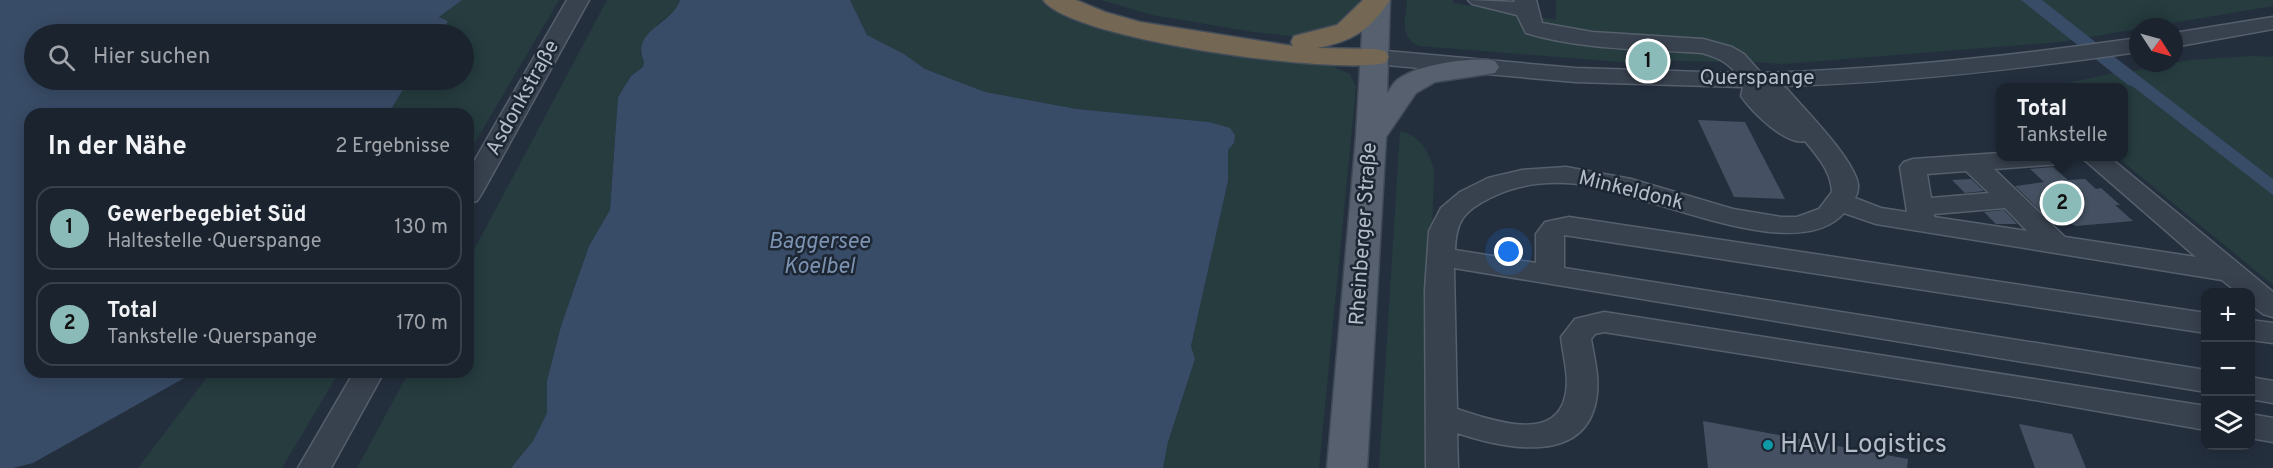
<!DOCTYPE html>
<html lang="de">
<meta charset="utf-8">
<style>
:root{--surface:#1b232e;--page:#242b36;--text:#f1f3f6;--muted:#a0a4aa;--line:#39404a;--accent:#8bbbb9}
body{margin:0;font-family:Overpass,sans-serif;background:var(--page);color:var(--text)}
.controls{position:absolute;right:18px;bottom:18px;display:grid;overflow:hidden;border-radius:12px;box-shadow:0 3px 15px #0003}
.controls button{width:54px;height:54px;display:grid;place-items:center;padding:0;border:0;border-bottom:2px solid var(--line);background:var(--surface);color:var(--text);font:30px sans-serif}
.compass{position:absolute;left:2129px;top:18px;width:54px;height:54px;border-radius:50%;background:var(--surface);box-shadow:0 3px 15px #0003;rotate:126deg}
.you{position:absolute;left:1509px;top:252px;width:21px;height:21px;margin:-15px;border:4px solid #fff;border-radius:50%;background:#1a73e8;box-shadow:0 0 0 9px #1a73e833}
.badge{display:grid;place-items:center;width:39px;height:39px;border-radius:50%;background:var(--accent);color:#111;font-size:20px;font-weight:700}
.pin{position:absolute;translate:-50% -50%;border:3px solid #fff;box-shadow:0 2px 6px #0006}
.popup{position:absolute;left:1996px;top:83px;width:132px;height:78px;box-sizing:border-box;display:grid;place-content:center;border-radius:12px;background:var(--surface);filter:drop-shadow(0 2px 4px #0005);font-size:20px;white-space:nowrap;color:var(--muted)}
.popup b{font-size:22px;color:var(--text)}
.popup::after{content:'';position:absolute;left:50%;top:100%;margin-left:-12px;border:12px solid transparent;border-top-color:var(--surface)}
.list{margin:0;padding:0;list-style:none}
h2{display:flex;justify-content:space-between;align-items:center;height:78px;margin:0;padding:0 24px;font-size:26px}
h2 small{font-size:20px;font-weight:400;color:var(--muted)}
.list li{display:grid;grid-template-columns:39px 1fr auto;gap:18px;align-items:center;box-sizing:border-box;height:84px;margin:0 12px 12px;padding:0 12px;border:2px solid var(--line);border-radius:18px}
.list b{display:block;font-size:22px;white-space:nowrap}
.list p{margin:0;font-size:20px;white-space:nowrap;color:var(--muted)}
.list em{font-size:20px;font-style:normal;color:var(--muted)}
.icon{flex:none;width:33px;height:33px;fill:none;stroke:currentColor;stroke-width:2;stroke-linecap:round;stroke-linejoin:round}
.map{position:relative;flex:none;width:2273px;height:468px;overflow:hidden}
.search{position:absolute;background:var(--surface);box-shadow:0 3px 15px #0003;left:24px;top:24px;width:450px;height:66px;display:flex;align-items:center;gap:15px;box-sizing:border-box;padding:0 21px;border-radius:33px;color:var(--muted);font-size:22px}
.panel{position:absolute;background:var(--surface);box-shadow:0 3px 15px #0003;left:24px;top:108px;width:450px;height:270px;border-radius:18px}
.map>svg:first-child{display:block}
.green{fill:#263c3f}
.water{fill:#394c67}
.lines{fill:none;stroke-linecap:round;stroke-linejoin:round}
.canal{fill:#394c67;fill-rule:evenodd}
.building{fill:#455162}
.minor-casing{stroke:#565f6c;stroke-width:3}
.major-casing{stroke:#414a57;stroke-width:3}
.highway-casing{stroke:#434c59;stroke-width:3}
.minor{fill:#38414e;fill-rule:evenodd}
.major{fill:#56606e;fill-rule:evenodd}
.highway{fill:#746855;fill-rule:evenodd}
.culture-dot{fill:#0f9aa8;stroke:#1d2633;stroke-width:2}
.labels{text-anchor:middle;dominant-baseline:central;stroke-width:5;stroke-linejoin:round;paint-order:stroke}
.street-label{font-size:21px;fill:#b4bcc9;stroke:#1d2633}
.water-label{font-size:22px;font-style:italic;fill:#7c92b1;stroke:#1d2633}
.near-poi-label{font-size:26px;fill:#b4bcc9;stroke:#1d2633;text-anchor:start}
</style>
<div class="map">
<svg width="2273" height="468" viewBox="0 0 2273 468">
<rect width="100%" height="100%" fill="#242f3e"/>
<!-- green -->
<g class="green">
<polygon points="462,0 559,0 468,154 468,114 388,114 409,80 464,80 464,34 442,34 448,21 439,17"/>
<polygon points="607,0 680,0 678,8 658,24 640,52 644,61 643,67 631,76 618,97 610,210 589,246 561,326 547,381 547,413 533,441 511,468 357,468 409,372 468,372 468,261"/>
<polygon points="850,0 1041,0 1083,20 1197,47 1332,66 1350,74 1356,87 1319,468 1163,468 1168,442 1195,359 1191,346 1228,181 1228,150 1234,143 1209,122 1077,109 985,92 925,69 904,54 867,35"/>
<polygon points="1101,0 1360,0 1353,18 1344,26 1301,37 1253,32 1152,15"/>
<path d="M1407 0H1453V3L1556 20V0H2273V6L2060 42 1783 64 1726 60 1727 62 1632 60 1633 63 1419 46C1398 36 1406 19 1407 0Z"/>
<polygon points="2253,56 2273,57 2273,179 2132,71 2189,60"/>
<polygon points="2115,73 2273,194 2273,285 2117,157 2124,156 2124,88 2042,88"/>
<path d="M1400 131C1421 137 1427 149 1434 169L1425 468H1379Z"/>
<polygon points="211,372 339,372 282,468 138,468"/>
</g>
<!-- water -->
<g class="water">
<polygon points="0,0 462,0 439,17 448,21 442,34 34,34 34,80 409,80 388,114 30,114 30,372 195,372 33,463 13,468 0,468"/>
<path d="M680 0H850L867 35 904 54 925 69 985 92 1077 109 1209 122 1230 128 1235 135 1234 143 1228 150V181L1191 346 1195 359 1168 442 1163 468H511L533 441 547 413V381L561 326 589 246 610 210 618 97 631 76 643 67 644 61C630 31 674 23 680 0Z"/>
<polygon points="2117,59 2273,179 2273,195 2101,62"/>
</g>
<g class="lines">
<!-- canal -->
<polygon class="canal" points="2021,0 2042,0 2145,81 2142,85 2135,87 2128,85"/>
</g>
<!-- building -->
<g class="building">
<polygon points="1698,120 1745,122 1785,199 1734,197"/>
<polygon points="2053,167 2068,180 2085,179 2096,189 2101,188 2120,205 2115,205 2133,221 2076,226 2065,221 2052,222 2015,186 2044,182 2030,169"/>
<polygon points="1971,179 1984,191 1965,193 1952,180"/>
<polygon points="2004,210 2017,224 1996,224 1984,212"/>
<polygon points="1703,421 1908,459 1907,468 1708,468"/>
<polygon points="2019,424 2072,434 2086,468 2035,468"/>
</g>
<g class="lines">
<defs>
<g id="minor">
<polygon points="567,0 589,0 481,195 477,201 468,203 468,172"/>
<path d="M1468 0 1515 2 1514 0H1536L1542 23 1592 32 1703 39 1732 47 1744 54 1761 73C1888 69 2013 56 2138 38V52C2020 69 1901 83 1782 86L1787 89C1807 112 1848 153 1857 180 1859 186 1858 193 1855 198L1881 208 1907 212 1900 167 1904 162 1913 159 2000 153V156H2072L2069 161 2060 164 1994 169 2065 237 2196 257 2080 156H2108L2273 292V317L2263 314 2250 304V292H2237L2222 280 1876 224 1844 213C1792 271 1634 184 1565 183 1539 182 1513 186 1490 198 1464 211 1456 221 1455 250L1536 263V234L1545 222 1569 217 2206 313V333L1564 235V268L2206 370V392L1454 268 1457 409C1488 419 1554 444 1565 397 1570 378 1563 356 1561 337L1575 319 1604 312 2206 406V430L2023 398 1604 332 1595 334 1591 339C1594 357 1599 375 1597 394 1589 467 1505 449 1457 433L1458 468H1426L1425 290 1429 231 1441 208 1460 192 1488 178 1522 170 1566 167 1631 179 1733 209 1781 217H1797L1819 209 1832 192C1831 171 1818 157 1805 141 1786 146 1751 111 1741 96L1743 87 1575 82 1375 64 1367 62 1364 57 1367 52 1375 50 1575 68 1736 73C1726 61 1716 57 1702 53 1644 49 1582 50 1526 33L1517 15 1472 4ZM1966 171 1989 193 1931 198 1927 174ZM2005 208 2027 231 1934 217V214Z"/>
<polygon points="2273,17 2273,29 2174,47 2174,33"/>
<polygon points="2250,320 2273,323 2273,343 2250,340"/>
<polygon points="354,372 384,372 331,468 298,468"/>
<polygon points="2250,377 2273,381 2273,403 2250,399"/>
<polygon points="2250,414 2273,418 2273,442 2250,438"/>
</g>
<path id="major" d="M1364 0H1390L1387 93C1390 90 1392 85 1395 82 1412 65 1473 56 1495 61L1499 67 1495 73 1435 82 1416 93 1386 137 1367 468H1327L1356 137Z"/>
<path id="highway" d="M1043 0H1076L1105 12 1140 22 1293 46 1291 42 1294 36 1337 25 1363 0H1390C1369 31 1353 41 1317 48L1375 49 1385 51 1389 57 1385 63C1335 75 1071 40 1043 0Z"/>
</defs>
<!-- minor casing -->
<use href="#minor" class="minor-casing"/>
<!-- major casing -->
<use href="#major" class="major-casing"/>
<!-- highway casing -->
<use href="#highway" class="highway-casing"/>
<!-- minor -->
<use href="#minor" class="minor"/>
<!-- major -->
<use href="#major" class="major"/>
<!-- highway -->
<use href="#highway" class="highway"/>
</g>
<!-- markers -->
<circle class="culture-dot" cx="1768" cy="445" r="6"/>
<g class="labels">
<!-- street labels -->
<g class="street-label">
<text x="1757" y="78">Querspange</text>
<text transform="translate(523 98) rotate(-61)">Asdonkstraße</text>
<text transform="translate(1631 191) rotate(14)">Minkeldonk</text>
<text transform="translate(1364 234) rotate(-86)">Rheinberger Straße</text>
</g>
<!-- water labels -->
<g class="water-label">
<text x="819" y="242">Baggersee<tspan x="819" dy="25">Koelbel</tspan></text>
</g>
<!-- near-poi labels -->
<g class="near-poi-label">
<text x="1780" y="445">HAVI Logistics</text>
</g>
</g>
</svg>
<div class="controls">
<button>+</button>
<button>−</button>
<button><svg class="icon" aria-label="layers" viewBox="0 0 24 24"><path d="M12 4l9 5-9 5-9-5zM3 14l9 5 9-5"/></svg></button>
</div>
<svg class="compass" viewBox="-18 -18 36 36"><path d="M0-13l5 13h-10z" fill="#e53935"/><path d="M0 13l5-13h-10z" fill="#a0a4aa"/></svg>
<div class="you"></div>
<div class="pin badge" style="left:1648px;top:61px">1</div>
<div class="pin badge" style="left:2062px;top:203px">2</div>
<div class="popup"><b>Total</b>Tankstelle</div>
<div class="search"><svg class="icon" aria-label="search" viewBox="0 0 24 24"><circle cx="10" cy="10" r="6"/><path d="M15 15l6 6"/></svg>Hier suchen</div>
<section class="panel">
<h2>In der Nähe<small>2 Ergebnisse</small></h2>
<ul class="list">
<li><span class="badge">1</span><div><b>Gewerbegebiet Süd</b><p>Haltestelle · Querspange</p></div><em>130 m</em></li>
<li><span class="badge">2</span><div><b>Total</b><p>Tankstelle · Querspange</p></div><em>170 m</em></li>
</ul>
</section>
</div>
